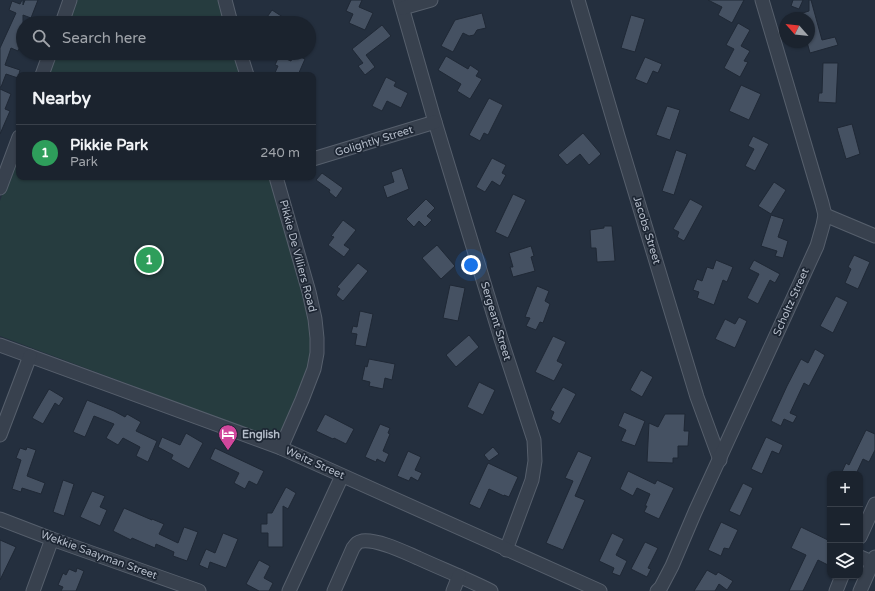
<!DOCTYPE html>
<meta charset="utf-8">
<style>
:root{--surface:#1b232e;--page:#242b36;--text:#f1f3f6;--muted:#a0a4aa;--line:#39404a;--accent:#8ab4f8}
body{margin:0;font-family:"Varela Round",sans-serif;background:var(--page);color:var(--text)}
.controls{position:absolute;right:12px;bottom:12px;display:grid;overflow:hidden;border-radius:8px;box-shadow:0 1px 3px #0004}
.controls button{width:36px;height:36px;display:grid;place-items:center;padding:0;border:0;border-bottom:1px solid var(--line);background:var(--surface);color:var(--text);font:20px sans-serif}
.compass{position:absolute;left:779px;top:12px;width:36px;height:36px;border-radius:50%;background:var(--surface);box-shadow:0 1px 3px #0004;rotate:297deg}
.you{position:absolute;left:471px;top:265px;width:14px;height:14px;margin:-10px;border:3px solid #fff;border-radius:50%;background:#1a73e8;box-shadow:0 0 0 6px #1a73e833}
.badge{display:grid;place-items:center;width:26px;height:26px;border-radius:50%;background:var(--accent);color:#fff;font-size:13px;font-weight:700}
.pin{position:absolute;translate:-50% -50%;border:2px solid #fff;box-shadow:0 1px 4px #0006}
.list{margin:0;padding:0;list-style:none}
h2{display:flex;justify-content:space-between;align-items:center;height:52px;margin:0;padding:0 16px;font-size:17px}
h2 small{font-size:13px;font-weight:400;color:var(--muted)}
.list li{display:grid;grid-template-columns:26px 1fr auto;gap:12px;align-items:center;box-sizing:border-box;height:56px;padding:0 16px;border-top:1px solid var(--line)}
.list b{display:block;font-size:15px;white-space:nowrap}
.list p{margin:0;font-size:13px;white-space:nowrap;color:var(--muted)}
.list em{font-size:13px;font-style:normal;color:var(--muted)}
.icon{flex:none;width:22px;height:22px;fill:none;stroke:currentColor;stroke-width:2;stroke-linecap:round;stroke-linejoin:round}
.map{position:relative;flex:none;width:875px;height:591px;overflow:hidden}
.search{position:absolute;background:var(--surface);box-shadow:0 1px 3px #0004;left:16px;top:16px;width:300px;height:44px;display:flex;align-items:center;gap:10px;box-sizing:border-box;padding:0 14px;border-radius:22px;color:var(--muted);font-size:15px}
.panel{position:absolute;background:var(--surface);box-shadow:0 1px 3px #0004;left:16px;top:72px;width:300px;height:108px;border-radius:8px}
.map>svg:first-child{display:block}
.green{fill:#263c3f}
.building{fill:#455162;stroke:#1f2835}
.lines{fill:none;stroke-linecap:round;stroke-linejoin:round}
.minor-casing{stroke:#565f6c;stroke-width:15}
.minor{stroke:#38414e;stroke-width:13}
.labels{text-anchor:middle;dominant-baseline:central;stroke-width:3.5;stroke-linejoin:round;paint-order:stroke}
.street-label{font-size:11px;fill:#b4bcc9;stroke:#1d2633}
.poi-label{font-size:11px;font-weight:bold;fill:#b4bcc9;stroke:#1d2633;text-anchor:start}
</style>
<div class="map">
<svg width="875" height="591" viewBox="0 0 875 591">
<rect width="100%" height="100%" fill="#242f3e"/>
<!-- green -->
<g class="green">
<polygon points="72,0 222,0 229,23 63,23"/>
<polygon points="52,53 238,53 244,75 45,75"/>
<polygon points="19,147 19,177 274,177 314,319 314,366 283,442 0,336 0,201"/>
</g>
<!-- building -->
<g class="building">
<polygon points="22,0 23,0 23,5 25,0 38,0 31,18 23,15 23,40 18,51 11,48 5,65 20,70 18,78 6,74 1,87 0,87 0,48 16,13 9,10 12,1 20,4"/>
<polygon points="351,0 362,0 359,7 373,13 365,30 349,23 353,14 346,11"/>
<polygon points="708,0 744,0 732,23 718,15 722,7"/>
<polygon points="793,0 803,0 799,9 791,6"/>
<polygon points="809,0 811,0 822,40 835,37 838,45 810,53 807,42 809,42 809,18 794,18 793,16 809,11"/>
<polygon points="272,10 292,23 263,23"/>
<polygon points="482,13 486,28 477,30 474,35 469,36 463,33 453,52 441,46 455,20"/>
<polygon points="631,15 645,19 635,52 621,48"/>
<polygon points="738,23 750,30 741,46 750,51 744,61 748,62 740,77 724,68 734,49 726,45"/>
<polygon points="382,25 391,36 366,55 375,67 365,75 358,66 363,63 352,49"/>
<polygon points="294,54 305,59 298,75 274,75 278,66 275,65 279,56 291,61"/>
<polygon points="446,56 468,69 470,65 479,71 476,76 482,79 470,99 457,91 461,84 438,70"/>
<polygon points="645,57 662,64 658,73 653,71 647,84 635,79"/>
<polygon points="823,63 838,63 836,103 818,102 819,93 822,93"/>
<polygon points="386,77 396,82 394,86 408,93 401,108 387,101 382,111 372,106"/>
<polygon points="741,85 761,94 749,120 729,111"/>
<polygon points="0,89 11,94 5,109 10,111 0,134"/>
<polygon points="489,98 503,105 488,135 484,133 480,141 469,135"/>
<polygon points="667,106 680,110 670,140 656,135"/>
<polygon points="852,124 860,154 846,159 837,128"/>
<polygon points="583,133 601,154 589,165 580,154 567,165 558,155"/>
<polygon points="753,136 769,144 755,171 745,166 754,149 748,146"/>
<polygon points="676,150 687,154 674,195 662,191"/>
<polygon points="492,158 506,165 502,173 506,175 500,186 492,181 485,192 476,187"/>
<polygon points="402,168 409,189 387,198 383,186 394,182 391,172"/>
<polygon points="322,173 343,188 336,198 329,192 330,190 316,180"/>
<polygon points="774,182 786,190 771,214 758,206"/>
<polygon points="513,194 526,200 508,238 495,232"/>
<polygon points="426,199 435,208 427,216 432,220 425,227 419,221 414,227 406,219"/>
<polygon points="690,199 703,206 684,241 677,237 679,232 673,229"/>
<polygon points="771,215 784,219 778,237 788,241 783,258 775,256 777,251 761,246"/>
<polygon points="343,220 356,230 344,245 350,249 344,257 328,245 334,237 331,236"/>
<polygon points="604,226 612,226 615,261 597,262 596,248 591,248 590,230 604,228"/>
<polygon points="437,245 455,266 441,279 422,258"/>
<polygon points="531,246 534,256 531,257 535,271 513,277 510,267 513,267 509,253"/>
<polygon points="854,255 870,262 858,289 845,283 851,269 848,267"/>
<polygon points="716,260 733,267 727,282 723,280 714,305 697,298 699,292 693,290 697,279 702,281 707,267 713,269"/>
<polygon points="754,260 780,274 775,283 770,280 758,304 747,298 759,274 749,269"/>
<polygon points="358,263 368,271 343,301 336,295 340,289 337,287"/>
<polygon points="450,285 465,288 458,321 443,318"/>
<polygon points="537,286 549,291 545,301 550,304 543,323 540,322 536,330 526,326 530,318 525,317"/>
<polygon points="836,296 848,302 833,333 820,326"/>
<polygon points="360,311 373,314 366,347 355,345 357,334 351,333 353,326 357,327"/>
<polygon points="739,317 747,321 735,348 715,339 725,319 735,324"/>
<polygon points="469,335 479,347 456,367 446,355"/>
<polygon points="553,336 566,342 557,361 563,364 554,381 535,372"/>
<polygon points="815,349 825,355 809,386 804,383 790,413 797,416 793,423 784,419 781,426 771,421 787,386 801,359 808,363"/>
<polygon points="369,359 395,364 392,380 385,378 383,389 369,386 370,382 362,380 365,366 367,367"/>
<polygon points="641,370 653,377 642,397 630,390"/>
<polygon points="479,382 495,390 483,415 467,407"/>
<polygon points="563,387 576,394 560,424 551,419 554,412 550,410"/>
<polygon points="49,389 64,398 59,406 55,403 43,424 32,418"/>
<polygon points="87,400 114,411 125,417 127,414 141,422 136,431 157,441 148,462 136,456 140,447 123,438 118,445 106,438 114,424 94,416 85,437 73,432"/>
<polygon points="624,412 645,421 635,446 621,441 626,430 618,426"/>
<polygon points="325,414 354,429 346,444 334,438 333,439 316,431"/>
<polygon points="665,414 685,414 684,431 689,431 688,446 678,446 678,458 673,458 673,463 647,462 649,423 658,427"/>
<polygon points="380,424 390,428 388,433 390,434 383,451 389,454 385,463 377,459 376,462 365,457"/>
<polygon points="866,430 875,434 875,450 869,462 863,459 856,474 841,474 846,463 849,465"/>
<polygon points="186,433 203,443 189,469 171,459 173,455 158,447 162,437 180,445"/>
<polygon points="766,437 783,445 779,454 772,451 762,474 751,469"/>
<polygon points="27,447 36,450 27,476 45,483 41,494 22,488 21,492 12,489 21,460 16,458 20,448 26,450"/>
<polygon points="493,447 499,454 489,461 484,455"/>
<polygon points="215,448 264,471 257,485 249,481 245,489 234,483 239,473 210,459"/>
<polygon points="408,451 421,457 415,470 422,473 418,481 411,477 409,481 397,476"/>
<polygon points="578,451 592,457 575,496 585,500 563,550 546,543 573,481 565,478"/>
<polygon points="488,463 518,477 509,497 504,495 504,496 489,489 480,509 469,504"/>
<polygon points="628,471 655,484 657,480 674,488 659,519 644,512 647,506 645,506 650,494 637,488 633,496 620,489"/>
<polygon points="63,480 74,484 64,516 53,512"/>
<polygon points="743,483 753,488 740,516 729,511"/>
<polygon points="286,487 296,493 288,509 283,506 283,547 268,547 268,533 261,533 261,524 267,524 267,513 272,513"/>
<polygon points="92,491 105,496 100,507 107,510 100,526 80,517"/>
<polygon points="124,508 152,520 152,519 164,524 159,534 178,543 184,527 198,532 187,561 173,556 174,552 156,544 155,548 132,538 131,540 113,531"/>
<polygon points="721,522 738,530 729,549 724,548 721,556 708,550"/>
<polygon points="801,527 830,541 830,560 828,565 818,560 803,591 789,591 806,555 791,548"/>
<polygon points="223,533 238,539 226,568 210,562 208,569 199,565 206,549 215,553"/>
<polygon points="612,533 624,539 616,555 627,561 620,576 612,573 614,568 599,561"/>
<polygon points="0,540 16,547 0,580"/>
<polygon points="645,542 658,548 648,568 651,569 647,577 631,569"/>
<polygon points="259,560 270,566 264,578 273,583 269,591 259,591 246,584"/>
<polygon points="77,568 84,571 76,591 61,591 63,587 58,585 63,573 66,575 69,569 76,572"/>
<polygon points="707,570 716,575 718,572 733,581 727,590 719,584 715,591 694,591"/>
</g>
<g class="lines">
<defs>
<g id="minor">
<polyline points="225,0 231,23"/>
<polyline points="400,0 435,122 501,339 534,440 535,461 532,480 506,550"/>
<polyline points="578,0 618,136 697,397 720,460"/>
<polyline points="403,8 431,0"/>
<polyline points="62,23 70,0"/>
<polyline points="240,53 247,75"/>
<polyline points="42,75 50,53"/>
<polyline points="313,159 435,122"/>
<polyline points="276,177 309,292 315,319 317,338 317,353 314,369 302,400 281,448"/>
<polyline points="0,188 19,137"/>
<polyline points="825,215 875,236"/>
<polyline points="0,345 281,448 600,591"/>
<polyline points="0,435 30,356"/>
<polyline points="0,519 52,539 199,591"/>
<polyline points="860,537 875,504"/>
<polyline points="860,557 872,562"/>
<polyline points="33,591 52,539"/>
<polyline points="289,591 342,476"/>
<path d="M334 591 353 548C356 544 357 542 362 541 378 539 404 552 418 558 442 569 467 579 491 591"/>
<polyline points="453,591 459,576"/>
<polyline points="657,591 661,587 672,566 695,512 817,246 823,225 825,215 822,203 762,0"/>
<polyline points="836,591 842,576"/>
<polyline points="860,591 875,557"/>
</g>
</defs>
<!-- minor casing -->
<use href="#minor" class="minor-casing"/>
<!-- minor -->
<use href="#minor" class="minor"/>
</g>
<!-- icons -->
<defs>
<symbol id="hotel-pin" viewBox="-11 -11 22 30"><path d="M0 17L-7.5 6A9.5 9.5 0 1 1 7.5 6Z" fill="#d1479c" stroke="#1d2633"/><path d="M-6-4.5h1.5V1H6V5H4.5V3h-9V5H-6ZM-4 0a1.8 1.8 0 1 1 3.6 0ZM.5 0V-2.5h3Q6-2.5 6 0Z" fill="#fff"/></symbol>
</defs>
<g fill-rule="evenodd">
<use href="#hotel-pin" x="217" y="423" width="22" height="30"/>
</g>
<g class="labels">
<!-- street labels -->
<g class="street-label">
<text transform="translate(374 141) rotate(-17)">Golightly Street</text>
<text transform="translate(647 230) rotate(73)">Jacobs Street</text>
<text transform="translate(298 256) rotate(75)">Pikkie De Villiers Road</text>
<text transform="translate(791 302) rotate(-66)">Scholtz Street</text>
<text transform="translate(496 321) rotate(73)">Sergeant Street</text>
<text transform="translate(315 463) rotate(24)">Weitz Street</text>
<text transform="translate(99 555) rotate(20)">Wekkie Saayman Street</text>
</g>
<!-- poi labels -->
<g class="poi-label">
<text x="242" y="434">English</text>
</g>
</g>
</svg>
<div class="controls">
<button>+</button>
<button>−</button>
<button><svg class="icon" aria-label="layers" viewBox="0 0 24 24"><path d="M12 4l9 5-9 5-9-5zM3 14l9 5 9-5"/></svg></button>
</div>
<svg class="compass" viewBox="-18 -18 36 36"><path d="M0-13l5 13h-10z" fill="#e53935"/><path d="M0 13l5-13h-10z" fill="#a0a4aa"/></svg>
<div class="you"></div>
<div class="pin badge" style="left:149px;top:260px;background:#2e9e5b">1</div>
<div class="search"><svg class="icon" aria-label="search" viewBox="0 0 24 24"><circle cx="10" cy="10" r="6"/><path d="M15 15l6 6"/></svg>Search here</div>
<section class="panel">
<h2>Nearby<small></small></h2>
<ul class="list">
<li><span class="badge" style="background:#2e9e5b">1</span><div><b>Pikkie Park</b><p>Park</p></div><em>240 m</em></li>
</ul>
</section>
</div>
